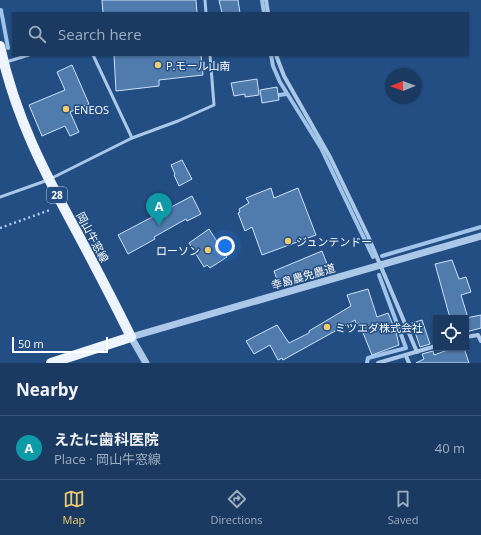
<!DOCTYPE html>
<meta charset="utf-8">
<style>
:root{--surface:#1a3a62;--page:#234168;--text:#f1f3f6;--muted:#9fadbe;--line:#385477;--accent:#f3cb6f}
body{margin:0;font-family:"Open Sans","Noto Sans JP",sans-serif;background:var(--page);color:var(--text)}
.controls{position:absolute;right:12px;bottom:12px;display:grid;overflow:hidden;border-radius:0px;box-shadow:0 1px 3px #0004}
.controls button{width:36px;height:36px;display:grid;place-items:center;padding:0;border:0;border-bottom:1px solid var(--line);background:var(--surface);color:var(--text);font:20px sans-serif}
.compass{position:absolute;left:385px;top:68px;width:36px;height:36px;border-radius:50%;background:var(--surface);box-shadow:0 1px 3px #0004;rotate:269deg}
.scale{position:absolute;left:12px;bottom:10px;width:96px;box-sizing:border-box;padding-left:4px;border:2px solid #fff;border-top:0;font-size:11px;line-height:14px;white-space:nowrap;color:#fff;-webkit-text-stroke:3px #234e83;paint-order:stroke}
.you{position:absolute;left:225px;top:246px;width:14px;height:14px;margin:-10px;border:3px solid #fff;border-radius:50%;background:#1a73e8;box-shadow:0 0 0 6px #1a73e833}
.badge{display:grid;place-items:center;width:26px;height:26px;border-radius:50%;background:var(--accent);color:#fff;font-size:13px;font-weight:700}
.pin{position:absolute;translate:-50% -33px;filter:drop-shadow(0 1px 2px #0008)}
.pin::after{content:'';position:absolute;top:21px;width:14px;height:12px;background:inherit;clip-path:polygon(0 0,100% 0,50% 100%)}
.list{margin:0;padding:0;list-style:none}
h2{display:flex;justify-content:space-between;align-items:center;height:52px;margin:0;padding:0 16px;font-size:17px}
h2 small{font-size:13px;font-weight:400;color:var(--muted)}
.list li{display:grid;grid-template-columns:26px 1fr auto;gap:12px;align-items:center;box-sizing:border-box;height:64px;padding:0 16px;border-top:1px solid var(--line)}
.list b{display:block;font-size:15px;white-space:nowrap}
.list p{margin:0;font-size:13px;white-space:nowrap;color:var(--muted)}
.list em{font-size:13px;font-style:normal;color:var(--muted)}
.icon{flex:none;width:22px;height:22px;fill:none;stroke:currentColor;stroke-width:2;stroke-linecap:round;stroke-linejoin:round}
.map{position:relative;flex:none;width:481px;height:363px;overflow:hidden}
.search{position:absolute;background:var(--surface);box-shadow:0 1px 3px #0004;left:12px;right:12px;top:12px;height:44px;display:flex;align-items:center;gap:10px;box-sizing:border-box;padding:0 14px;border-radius:0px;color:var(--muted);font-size:15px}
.sheet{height:116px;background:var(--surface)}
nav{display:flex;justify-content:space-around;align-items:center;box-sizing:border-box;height:56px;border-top:1px solid var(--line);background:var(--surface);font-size:11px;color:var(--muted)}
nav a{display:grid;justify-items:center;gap:2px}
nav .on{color:var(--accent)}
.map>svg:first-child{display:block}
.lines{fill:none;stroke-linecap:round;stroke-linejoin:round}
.stream{stroke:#a0c3e9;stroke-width:4}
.building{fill:#507bad;stroke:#cfe1f6}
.path{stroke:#acc8e8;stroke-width:2.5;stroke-dasharray:2 3;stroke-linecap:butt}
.service{stroke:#acc8e8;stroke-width:3}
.minor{stroke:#acc8e8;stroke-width:4}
.tertiary{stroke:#acc8e8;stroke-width:7}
.primary{stroke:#eef4fe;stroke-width:10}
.poi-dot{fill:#f3cb6f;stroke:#234e83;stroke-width:1.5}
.labels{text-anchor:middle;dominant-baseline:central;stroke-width:3;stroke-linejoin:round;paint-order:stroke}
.shield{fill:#234e83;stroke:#bdcada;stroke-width:1}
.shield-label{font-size:10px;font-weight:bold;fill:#fff}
.poi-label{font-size:11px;fill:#fff;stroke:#234e83;text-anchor:start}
.street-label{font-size:11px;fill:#fff;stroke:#234e83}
</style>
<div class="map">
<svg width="481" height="363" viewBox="0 0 481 363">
<rect width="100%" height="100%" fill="#234e83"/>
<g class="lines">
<!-- stream -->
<g class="stream">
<polyline points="262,0 264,13"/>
<polyline points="1,10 8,48"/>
<polyline points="271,55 273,66 280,82 321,148 373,257"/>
<polyline points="273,96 286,94"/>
<polyline points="382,256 481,227"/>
<polyline points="367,363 368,358 406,348 379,275"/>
</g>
</g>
<!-- building -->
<g class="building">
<polygon points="102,0 196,0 197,13 103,13"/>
<polygon points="219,0 238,0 240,13 222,13"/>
<polygon points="114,55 201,55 203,75 159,80 159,86 116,91"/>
<polygon points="72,65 89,104 70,112 79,132 70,136 65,126 42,136 29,105 65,90 57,72"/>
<polygon points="257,79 259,95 245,97 245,94 234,96 231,83"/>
<polygon points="277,87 279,100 262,103 260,90"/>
<polygon points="182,160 192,179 179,186 174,175 175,174 171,165"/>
<polygon points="271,188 274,198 298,188 316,235 262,255 252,227 245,231 238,213 240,212 239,209 249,203 246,198"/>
<polygon points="192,196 201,214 187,221 186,219 154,237 155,239 128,254 118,235"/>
<polygon points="209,229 227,257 210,268 207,265 204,267 189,243"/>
<polygon points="322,251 329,269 286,286 283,280 278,282 274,271"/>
<polygon points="452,260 459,279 466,277 471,292 461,295 468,318 450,318 435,264"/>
<polygon points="368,289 377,317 388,313 396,332 399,345 372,355 359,323 356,324 355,320 283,360 282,358 278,360 270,345 254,354 246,341 277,325 289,343 309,333 309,331 351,306 347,295"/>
<polygon points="481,315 481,328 466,332 466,318"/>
<polygon points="422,320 430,344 420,347 412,323"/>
<polygon points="453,348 464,348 469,363 416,363 424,359 422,354 433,351 434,355"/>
</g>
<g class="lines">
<!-- path -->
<polyline class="path" points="0,228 50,210"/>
<!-- service -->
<g class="service">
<polyline points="205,0 206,13"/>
<polyline points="93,55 132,138"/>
<polyline points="6,62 29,55"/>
<polyline points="0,197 48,180 132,138 178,121 214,105 210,55"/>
</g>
<!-- minor -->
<g class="minor">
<polyline points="266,0 268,13"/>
<polyline points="276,55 284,76 330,157 368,236 417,352"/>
<polyline points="466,337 478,335 481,341"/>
<polyline points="406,356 409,363"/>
<polyline points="378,363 436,346"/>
</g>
<!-- tertiary -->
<polyline class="tertiary" points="146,363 131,337 481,236"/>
<!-- primary -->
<path class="primary" d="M0 46C15 116 44 172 78 234 96 268 114 302 131 337L51 363"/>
</g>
<!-- markers -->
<g class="poi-dot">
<circle cx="158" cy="65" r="4"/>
<circle cx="66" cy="109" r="4"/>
<circle cx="288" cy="241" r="4"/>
<circle cx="208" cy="250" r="4"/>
<circle cx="327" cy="327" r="4"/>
</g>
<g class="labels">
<!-- shield labels -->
<rect class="shield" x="47" y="187" width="20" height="16" rx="3"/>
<g class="shield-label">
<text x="57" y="195">28</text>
</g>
<!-- poi labels -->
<g class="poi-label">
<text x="166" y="65">P.モール山南</text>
<text x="74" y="109">ENEOS</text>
<text x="296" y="241">ジュンテンドー</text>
<text x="200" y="250" text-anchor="end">ローソン</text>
<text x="335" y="327">ミツエダ株式会社</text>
</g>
<!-- street labels -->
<g class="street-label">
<text transform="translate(93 237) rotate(62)">岡山牛窓線</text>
<text transform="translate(303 276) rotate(-16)">幸島農免農道</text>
</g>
</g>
</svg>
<div class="controls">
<button><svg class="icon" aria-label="locate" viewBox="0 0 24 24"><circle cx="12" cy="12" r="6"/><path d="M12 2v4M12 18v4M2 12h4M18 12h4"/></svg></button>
</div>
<svg class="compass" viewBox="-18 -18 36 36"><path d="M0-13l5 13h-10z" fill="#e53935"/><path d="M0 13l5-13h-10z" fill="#9fadbe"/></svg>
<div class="scale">50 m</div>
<div class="you"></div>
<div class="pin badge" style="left:159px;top:226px;background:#0f9aa8">A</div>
<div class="search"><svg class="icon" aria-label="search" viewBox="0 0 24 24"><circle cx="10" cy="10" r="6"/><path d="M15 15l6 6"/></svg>Search here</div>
</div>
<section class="sheet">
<h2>Nearby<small></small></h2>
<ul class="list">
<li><span class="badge" style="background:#0f9aa8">A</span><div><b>えたに歯科医院</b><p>Place · 岡山牛窓線</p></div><em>40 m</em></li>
</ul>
</section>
<nav>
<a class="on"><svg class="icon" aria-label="map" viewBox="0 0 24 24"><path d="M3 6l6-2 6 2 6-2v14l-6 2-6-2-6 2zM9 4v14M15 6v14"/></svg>Map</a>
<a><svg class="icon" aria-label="directions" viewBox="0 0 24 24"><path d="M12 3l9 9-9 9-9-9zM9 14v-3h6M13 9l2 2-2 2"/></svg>Directions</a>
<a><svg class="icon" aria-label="saved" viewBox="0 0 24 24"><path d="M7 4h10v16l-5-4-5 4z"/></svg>Saved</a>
</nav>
